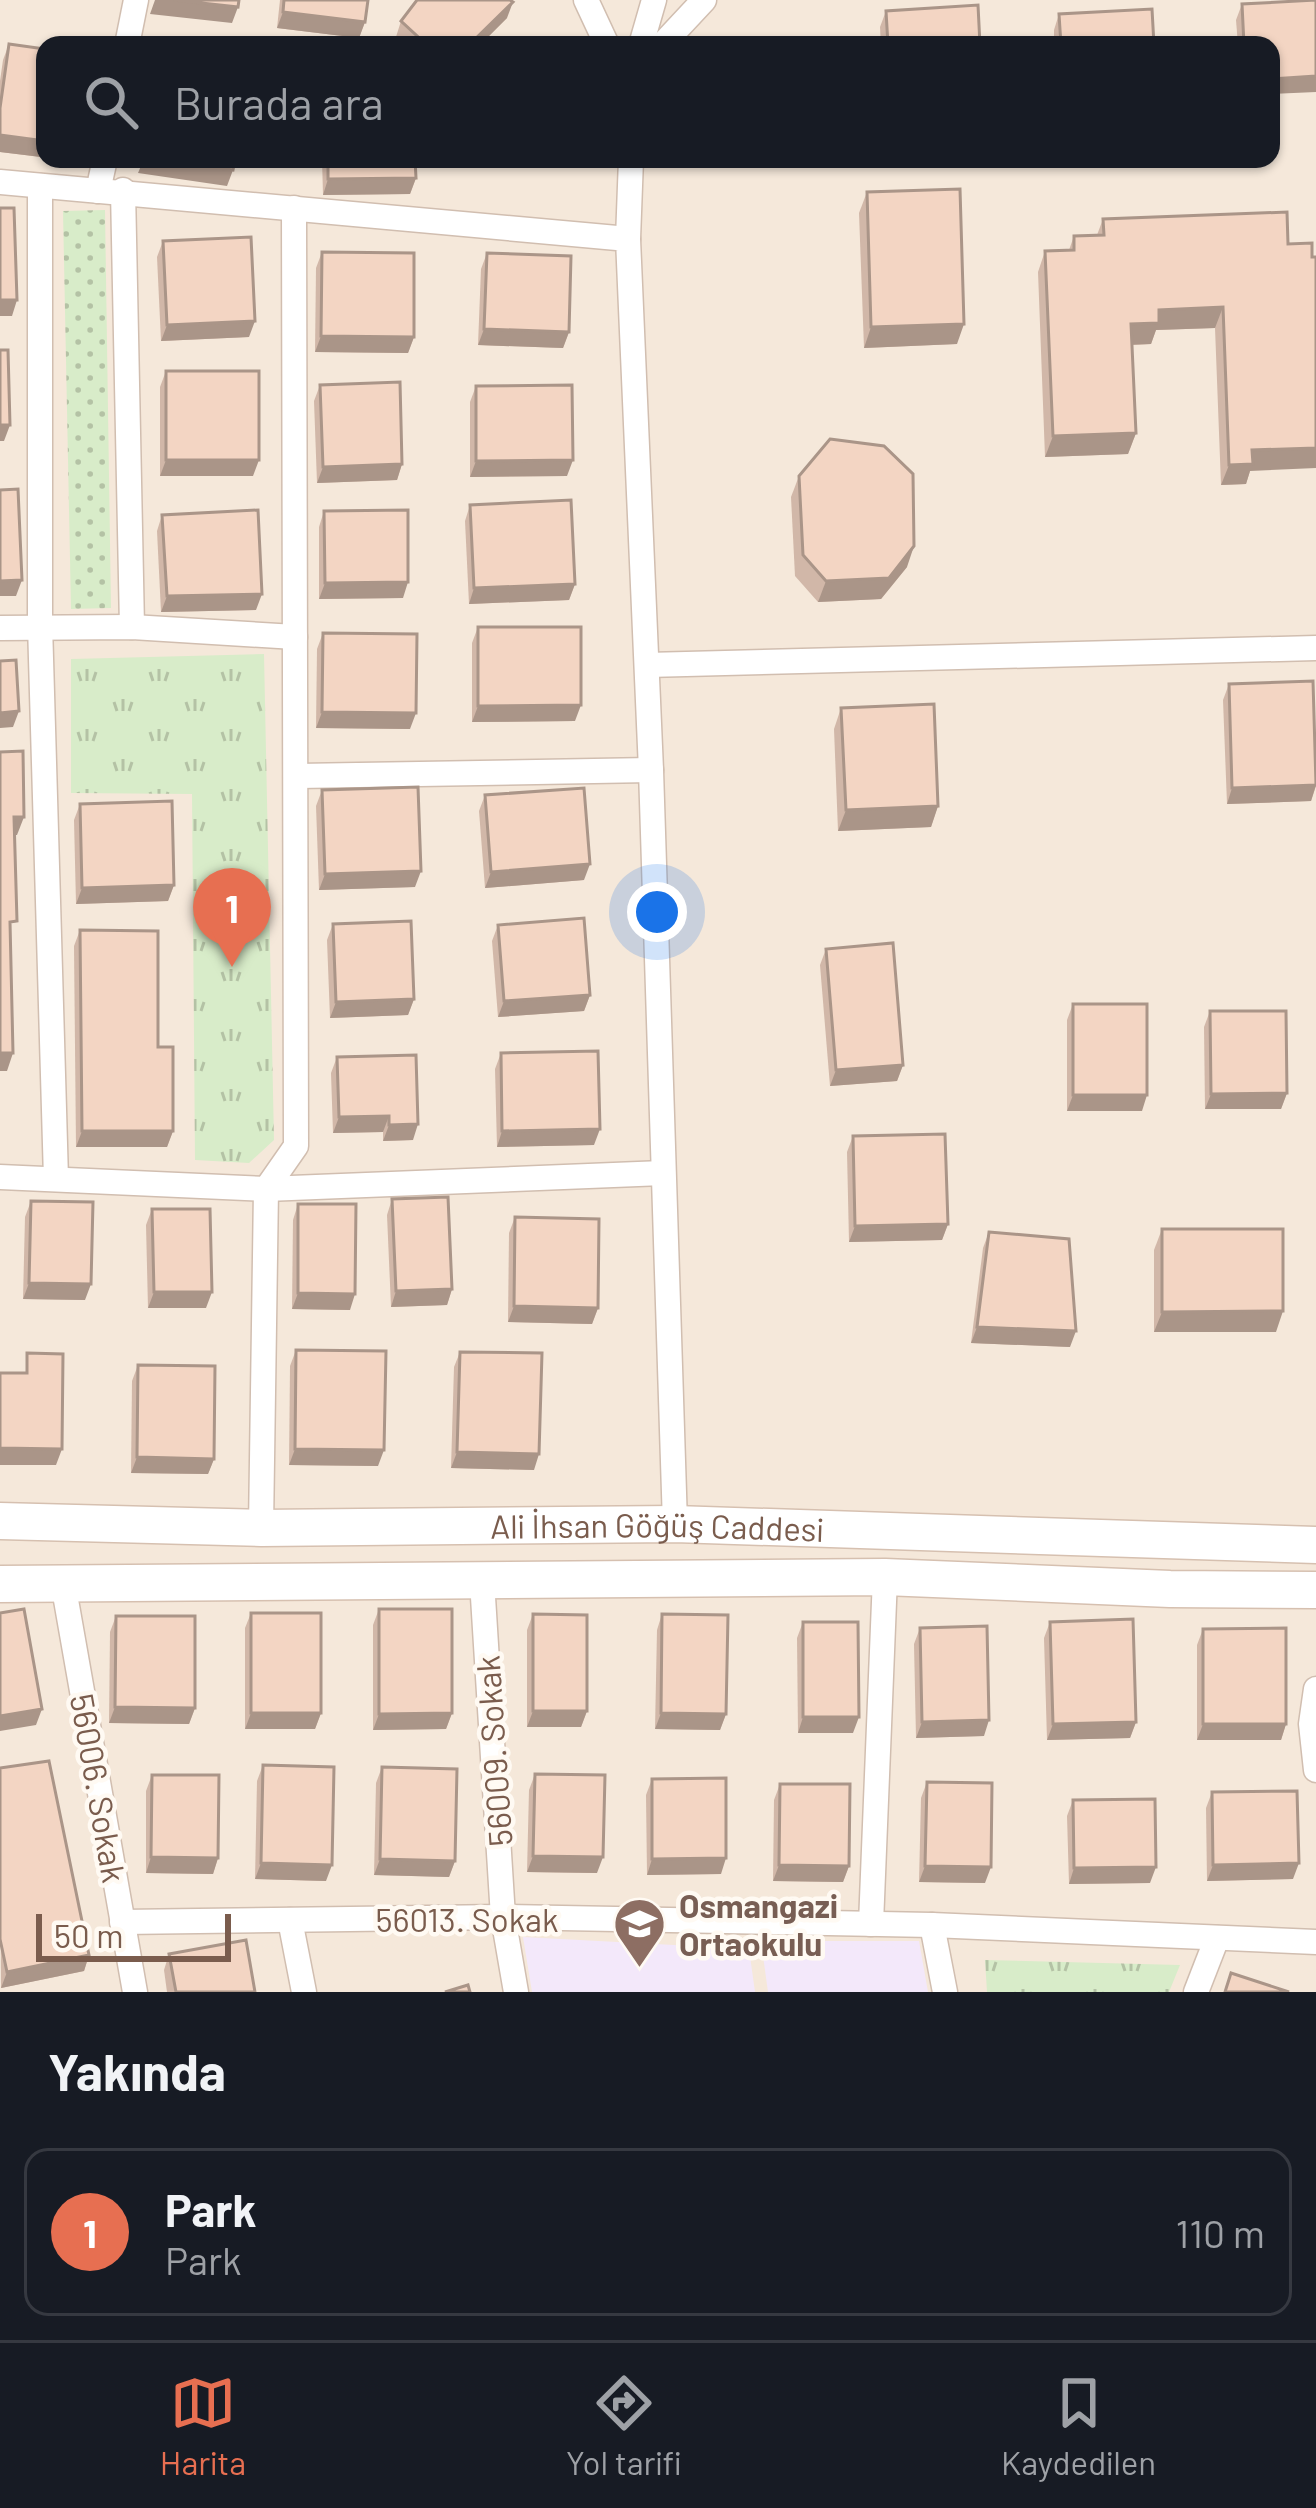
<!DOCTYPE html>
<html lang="tr">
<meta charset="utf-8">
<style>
:root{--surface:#171b24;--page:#20242c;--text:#f1f3f6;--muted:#9ea1a6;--line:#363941;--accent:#e76f51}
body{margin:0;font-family:Barlow,sans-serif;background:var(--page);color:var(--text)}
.scale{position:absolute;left:36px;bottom:30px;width:195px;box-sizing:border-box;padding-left:12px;border:6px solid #7a5c4d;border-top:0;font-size:33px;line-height:42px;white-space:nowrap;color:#7a5c4d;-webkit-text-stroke:9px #fffaf3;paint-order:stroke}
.you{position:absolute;left:657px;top:912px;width:42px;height:42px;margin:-30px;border:9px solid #fff;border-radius:50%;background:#1a73e8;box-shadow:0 0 0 18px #1a73e833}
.badge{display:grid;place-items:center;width:78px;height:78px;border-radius:50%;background:var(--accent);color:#fff;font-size:39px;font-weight:700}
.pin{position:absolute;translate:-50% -99px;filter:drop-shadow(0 3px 6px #0008)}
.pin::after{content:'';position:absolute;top:63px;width:42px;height:36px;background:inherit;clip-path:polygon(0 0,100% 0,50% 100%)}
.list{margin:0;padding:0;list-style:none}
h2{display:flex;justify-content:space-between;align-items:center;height:156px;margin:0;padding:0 48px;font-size:51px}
h2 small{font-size:39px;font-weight:400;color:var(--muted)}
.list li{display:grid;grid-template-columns:78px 1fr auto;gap:36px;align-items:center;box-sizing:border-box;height:168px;margin:0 24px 24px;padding:0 24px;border:3px solid var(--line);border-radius:24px}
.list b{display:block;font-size:45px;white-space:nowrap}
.list p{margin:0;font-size:39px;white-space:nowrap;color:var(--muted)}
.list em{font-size:39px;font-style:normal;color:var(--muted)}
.icon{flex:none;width:66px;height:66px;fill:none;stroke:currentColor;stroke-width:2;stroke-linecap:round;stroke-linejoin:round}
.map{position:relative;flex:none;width:1316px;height:1992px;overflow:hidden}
.search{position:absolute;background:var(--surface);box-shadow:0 3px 9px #0004;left:36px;right:36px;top:36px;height:132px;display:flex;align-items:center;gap:30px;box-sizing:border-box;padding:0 42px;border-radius:24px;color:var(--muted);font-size:45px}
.sheet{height:348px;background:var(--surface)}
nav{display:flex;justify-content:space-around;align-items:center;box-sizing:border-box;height:168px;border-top:3px solid var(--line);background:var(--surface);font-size:33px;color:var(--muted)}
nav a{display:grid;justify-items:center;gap:6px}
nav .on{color:var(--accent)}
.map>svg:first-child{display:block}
.residential{fill:#f5e8da;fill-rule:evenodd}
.education{fill:#f3e8fa}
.grass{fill:url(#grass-dots)}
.park{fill:url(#park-tufts)}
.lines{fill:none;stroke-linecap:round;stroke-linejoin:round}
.minor-casing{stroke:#d1beb0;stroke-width:27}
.secondary-casing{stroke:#d6c0b0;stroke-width:39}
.minor{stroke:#fff;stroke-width:24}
.secondary{stroke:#fff;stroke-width:36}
.wall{fill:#d1b7a8}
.shaded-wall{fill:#aa9588}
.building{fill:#f3d5c3;stroke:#aa9588;stroke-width:3}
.labels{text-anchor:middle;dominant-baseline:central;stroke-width:9;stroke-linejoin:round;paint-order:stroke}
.street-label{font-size:33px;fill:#7a5c4d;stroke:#fffaf3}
.education-label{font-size:33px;font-weight:bold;fill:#785e54;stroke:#fffaf3;text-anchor:start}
</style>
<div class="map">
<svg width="1316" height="1992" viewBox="0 0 1316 1992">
<defs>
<pattern id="grass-dots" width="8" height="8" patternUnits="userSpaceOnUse" patternTransform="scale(3)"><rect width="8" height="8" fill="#d8ecc9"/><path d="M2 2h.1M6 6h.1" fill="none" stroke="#b4c2a5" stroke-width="1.8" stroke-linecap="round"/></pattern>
<pattern id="park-tufts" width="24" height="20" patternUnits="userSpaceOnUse" patternTransform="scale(3)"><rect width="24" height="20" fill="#d8ecc9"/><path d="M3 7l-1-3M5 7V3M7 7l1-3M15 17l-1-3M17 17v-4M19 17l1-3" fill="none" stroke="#b4c2a5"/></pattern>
</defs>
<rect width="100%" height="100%" fill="#fdf6ec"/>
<!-- residential -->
<path class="residential" d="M0 0H1316V1992H0ZM45 45H1271V159H45Z"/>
<!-- education -->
<g class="education">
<polygon points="523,1937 749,1949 755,1992 532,1992"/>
<polygon points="761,1941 919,1941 928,1992 768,1992"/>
</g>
<!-- grass -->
<polygon class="grass" points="105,210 111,608 71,609 63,211"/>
<!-- park -->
<g class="park">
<polygon points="264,654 274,1140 249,1163 195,1160 192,794 71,793 71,659"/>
<polygon points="985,1960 1180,1965 1169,1992 987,1992"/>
</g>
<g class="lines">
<defs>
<g id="minor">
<polyline points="586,0 607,45"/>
<polyline points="127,45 136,0"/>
<polyline points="641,45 654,0"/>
<polyline points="662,45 704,0"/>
<polyline points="0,182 628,239 651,770 675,1524"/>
<polyline points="40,186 40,624 56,1179"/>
<polyline points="123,190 132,627"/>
<polyline points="98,191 105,159"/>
<polyline points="628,239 631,159"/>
<polyline points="0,628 132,627 295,637"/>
<polyline points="647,665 1316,648"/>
<polyline points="298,776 651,770"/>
<polyline points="0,1177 266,1189 663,1173"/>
<polyline points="261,1528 266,1189 296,1146 294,208"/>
<polyline points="482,1581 503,1917 516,1992"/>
<polyline points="63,1583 135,1992"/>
<polyline points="1316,1689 1311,1724 1316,1770"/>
<polyline points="290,1920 304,1992"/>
<polyline points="122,1922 503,1917 932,1925 1316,1942"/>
<polyline points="871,1924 885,1577"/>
<polyline points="932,1925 945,1992"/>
<polyline points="1196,1992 1217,1938"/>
</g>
<g id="secondary">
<path id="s1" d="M0 1521 261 1528 675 1524 1316 1545"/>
<polyline points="0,1584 885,1577 1170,1589 1316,1590"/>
</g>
</defs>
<!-- minor casing -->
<use href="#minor" class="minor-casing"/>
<!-- secondary casing -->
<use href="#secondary" class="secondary-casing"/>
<!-- minor -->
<use href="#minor" class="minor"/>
<!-- secondary -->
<use href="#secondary" class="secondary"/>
</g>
<!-- wall -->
<g class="wall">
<polygon points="280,0 368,0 365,22 359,38 277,28"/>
<polygon points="1242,4 1271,45 1238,45 1236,20"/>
<polygon points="886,11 980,45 881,45 880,27"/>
<polygon points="1059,14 1154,45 1054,45 1054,30"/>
<polygon points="507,18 480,45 404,45 396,37 401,21"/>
<polygon points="9,44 41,157 0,152 0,81 3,60"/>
<polygon points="322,159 415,159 416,178 410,194 323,195"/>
<polygon points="867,192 957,344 864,348 859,213"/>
<polygon points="1287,212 1250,471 1246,484 1221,485 1215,328 1156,330 1151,344 1132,345 1136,433 1128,454 1045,457 1038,272 1045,251 1069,250 1074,236 1097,235 1103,219"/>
<polygon points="163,241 249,337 161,341 157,257"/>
<polygon points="322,252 414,337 408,353 315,352 316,268"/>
<polygon points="487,253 569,332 563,348 478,345 481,269"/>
<polygon points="166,371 253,476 160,476 160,387"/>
<polygon points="320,385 402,464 397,480 317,483 314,401"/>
<polygon points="476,386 567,476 470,477 470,402"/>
<polygon points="799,476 907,567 881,599 818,602 795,576 791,497"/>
<polygon points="470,505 575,584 569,600 469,604 465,521"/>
<polygon points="324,511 403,598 319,599 319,527"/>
<polygon points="162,515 256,610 161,612 157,531"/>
<polygon points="478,627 575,721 472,722 472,643"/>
<polygon points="323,633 410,729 316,728 317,649"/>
<polygon points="1313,681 1316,786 1311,801 1227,804 1223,700 1229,684"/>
<polygon points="841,708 938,806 931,827 838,831 834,729"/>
<polygon points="322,790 415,887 319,890 316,806"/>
<polygon points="485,795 584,880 485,888 479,811"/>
<polygon points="80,804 174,885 168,901 76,904 74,820"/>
<polygon points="333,924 414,999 408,1015 330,1018 327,940"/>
<polygon points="498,925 590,995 584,1011 498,1017 492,941"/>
<polygon points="80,930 158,1047 173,1131 167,1147 76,1147 74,946"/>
<polygon points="826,949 903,1065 897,1081 830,1086 820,965"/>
<polygon points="1073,1004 1142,1111 1067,1111 1067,1020"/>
<polygon points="1210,1011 1287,1093 1281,1109 1205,1109 1204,1027"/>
<polygon points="501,1053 594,1145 497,1147 495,1069"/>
<polygon points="337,1057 413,1140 383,1141 383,1132 333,1133 331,1073"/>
<polygon points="853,1136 948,1224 942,1240 849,1242 847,1152"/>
<polygon points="392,1199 452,1289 447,1305 391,1307 387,1215"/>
<polygon points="31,1201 85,1300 23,1299 25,1217"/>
<polygon points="298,1204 350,1310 292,1309 293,1220"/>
<polygon points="152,1209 206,1308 148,1308 146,1225"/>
<polygon points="515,1217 598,1308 592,1324 508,1322 509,1233"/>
<polygon points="1162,1229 1276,1332 1154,1332 1154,1250"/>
<polygon points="989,1232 1070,1347 971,1343 983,1248"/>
<polygon points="296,1350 378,1466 289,1465 290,1366"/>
<polygon points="460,1352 534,1470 451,1468 454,1367"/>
<polygon points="138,1365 214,1459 208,1474 131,1473 132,1381"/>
<polygon points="379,1609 452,1713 446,1729 373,1730 373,1625"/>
<polygon points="251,1613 321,1713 315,1729 245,1729 245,1628"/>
<polygon points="533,1614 587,1711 581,1727 527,1727 527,1630"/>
<polygon points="662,1614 726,1714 720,1730 655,1729 657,1630"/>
<polygon points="116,1616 195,1708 189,1724 109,1723 110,1632"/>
<polygon points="803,1622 853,1733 798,1733 797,1638"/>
<polygon points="1050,1622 1136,1722 1130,1738 1047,1740 1044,1638"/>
<polygon points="920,1628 984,1736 916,1738 914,1644"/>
<polygon points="1203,1629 1286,1724 1281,1740 1197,1740 1197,1645"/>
<polygon points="263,1765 326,1881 255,1879 257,1781"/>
<polygon points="382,1767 455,1861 449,1877 374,1875 376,1783"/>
<polygon points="0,1768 89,1955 84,1971 1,1988"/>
<polygon points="535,1774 597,1873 527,1872 529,1790"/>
<polygon points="152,1775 218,1858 213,1874 146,1873 146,1791"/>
<polygon points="652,1779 721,1874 647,1875 646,1795"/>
<polygon points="927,1782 985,1883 919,1882 921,1798"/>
<polygon points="780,1784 849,1866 843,1882 773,1881 774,1800"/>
<polygon points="1212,1792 1293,1879 1207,1881 1206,1808"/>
<polygon points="1073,1800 1150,1883 1069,1884 1067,1816"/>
<polygon points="169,1954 255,1992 167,1992 164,1970"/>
</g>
<!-- shaded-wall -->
<g class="shaded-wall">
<polygon points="155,0 174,0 238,7 232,23 150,14"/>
<polygon points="513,2 507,18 480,45 469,45"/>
<polygon points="283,12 365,22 359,38 277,28"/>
<polygon points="1316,76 1316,92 1271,94 1271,79"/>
<polygon points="0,135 45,141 41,157 0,152"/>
<polygon points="144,159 155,159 233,170 227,186 138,173"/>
<polygon points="416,178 410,194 323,195 328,179"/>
<polygon points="0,300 17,300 12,316 0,316"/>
<polygon points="1223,307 1215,328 1156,330 1151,344 1124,345 1131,324 1159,310"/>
<polygon points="255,321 249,337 161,341 167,325"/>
<polygon points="964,324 957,344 864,348 871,327"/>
<polygon points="484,329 569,332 563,348 478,345"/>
<polygon points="321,336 414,337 408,353 315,352"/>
<polygon points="0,425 10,425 4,441 0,441"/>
<polygon points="1136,433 1128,454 1045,457 1053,436"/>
<polygon points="1316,448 1316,468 1250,471 1246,484 1221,485 1229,465 1252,450"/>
<polygon points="166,460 259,460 253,476 160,476"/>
<polygon points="573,460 567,476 470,477 476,461"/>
<polygon points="402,464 397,480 317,483 323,467"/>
<polygon points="914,546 907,567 881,599 818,602 826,581"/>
<polygon points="22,580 16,596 0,596 0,581"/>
<polygon points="408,582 403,598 319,599 325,583"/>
<polygon points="575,584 569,600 469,604 474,588"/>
<polygon points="262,594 256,610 161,612 167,596"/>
<polygon points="581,705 575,721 472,722 478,706"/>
<polygon points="19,711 13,727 0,728 0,713"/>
<polygon points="322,712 416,713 410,729 316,728"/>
<polygon points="1316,785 1311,801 1227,804 1232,788"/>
<polygon points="938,806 931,827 838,831 846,810"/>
<polygon points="14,817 24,817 17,835 7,835"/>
<polygon points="590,864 584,880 485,888 491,872"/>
<polygon points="421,871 415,887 319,890 325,874"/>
<polygon points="174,885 168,901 76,904 82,888"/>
<polygon points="590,995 584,1011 498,1017 504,1001"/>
<polygon points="414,999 408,1015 330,1018 336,1002"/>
<polygon points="0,1053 13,1053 7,1071 0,1071"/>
<polygon points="903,1065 897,1081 830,1086 836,1070"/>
<polygon points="1287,1093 1281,1109 1205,1109 1211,1094"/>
<polygon points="1073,1095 1147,1095 1142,1111 1067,1111"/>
<polygon points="389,1116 383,1132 333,1133 339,1117"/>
<polygon points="418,1124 413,1140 383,1141 389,1125"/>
<polygon points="600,1129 594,1145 497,1147 502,1131"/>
<polygon points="82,1131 173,1131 167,1147 76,1147"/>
<polygon points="948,1224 942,1240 849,1242 855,1226"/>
<polygon points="29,1283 91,1284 85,1300 23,1299"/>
<polygon points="452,1289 447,1305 391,1307 396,1291"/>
<polygon points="154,1292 212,1292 206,1308 148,1308"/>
<polygon points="298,1293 355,1294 350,1310 292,1309"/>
<polygon points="514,1306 598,1308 592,1324 508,1322"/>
<polygon points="1283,1311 1276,1332 1154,1332 1162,1312"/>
<polygon points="977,1327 1076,1331 1070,1347 971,1343"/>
<polygon points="0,1448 62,1449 56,1465 0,1465"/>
<polygon points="295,1449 384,1450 378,1466 289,1465"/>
<polygon points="457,1452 539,1454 534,1470 451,1468"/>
<polygon points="137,1457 214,1459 208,1474 131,1473"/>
<polygon points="115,1707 195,1708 189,1724 109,1723"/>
<polygon points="42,1709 36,1725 0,1731 0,1716"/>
<polygon points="533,1711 587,1711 581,1727 527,1727"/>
<polygon points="251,1713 321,1713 315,1729 245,1729"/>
<polygon points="452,1713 446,1729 373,1730 379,1714"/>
<polygon points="661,1713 726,1714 720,1730 655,1729"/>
<polygon points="803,1717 859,1717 853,1733 798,1733"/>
<polygon points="989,1720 984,1736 916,1738 922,1722"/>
<polygon points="1136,1722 1130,1738 1047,1740 1053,1724"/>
<polygon points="1203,1724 1286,1724 1281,1740 1197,1740"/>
<polygon points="533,1856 603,1857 597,1873 527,1872"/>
<polygon points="151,1857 218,1858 213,1874 146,1873"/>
<polygon points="726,1858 721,1874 647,1875 652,1859"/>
<polygon points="380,1859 455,1861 449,1877 374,1875"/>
<polygon points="261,1863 332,1865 326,1881 255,1879"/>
<polygon points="1299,1863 1293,1879 1207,1881 1213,1865"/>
<polygon points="779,1865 849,1866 843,1882 773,1881"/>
<polygon points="925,1866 991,1867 985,1883 919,1882"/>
<polygon points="1156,1867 1150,1883 1069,1884 1074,1868"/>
<polygon points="89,1955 84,1971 1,1988 7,1972"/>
</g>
<!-- building -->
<g class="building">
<polygon points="174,0 239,0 238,7"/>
<polygon points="284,0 368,0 365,22 283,12"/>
<polygon points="417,0 510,0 513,2 469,45 427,45 401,21"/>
<polygon points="1316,0 1316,76 1271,79 1271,45 1244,45 1242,4"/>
<polygon points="978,5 980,45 888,45 886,11"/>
<polygon points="1152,9 1154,45 1061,45 1059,14"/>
<polygon points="9,44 45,49 45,141 0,135 0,108"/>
<polygon points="155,159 235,159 233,170"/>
<polygon points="328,159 415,159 416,178 328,179"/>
<polygon points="960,189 964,324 871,327 867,192"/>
<polygon points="0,208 14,208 17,300 0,300"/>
<polygon points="1287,212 1288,244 1312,243 1312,257 1316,257 1316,448 1252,450 1253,464 1229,465 1223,307 1159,310 1159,323 1131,324 1136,433 1053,436 1045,251 1074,250 1074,236 1104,235 1103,219"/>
<polygon points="251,237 255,321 167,325 163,241"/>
<polygon points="322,252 414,253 414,337 321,336"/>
<polygon points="487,253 571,256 569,332 484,329"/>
<polygon points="0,350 8,350 10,425 0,425"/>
<rect x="166" y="371" width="93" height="89"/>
<polygon points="400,382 402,464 323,467 320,385"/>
<polygon points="572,385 573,460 476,461 476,386"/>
<polygon points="830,439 884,446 913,474 914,546 889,578 826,581 803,555 799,476"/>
<polygon points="18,489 22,580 0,581 0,490"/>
<polygon points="571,500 575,584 474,588 470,505"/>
<polygon points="258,510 262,594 167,596 162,515"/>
<polygon points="408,510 408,582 325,583 324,511"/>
<polygon points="478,627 581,627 581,705 478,706"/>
<polygon points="323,633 417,634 416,713 322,712"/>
<polygon points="16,660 19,711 0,713 0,661"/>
<polygon points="1313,681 1316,785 1232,788 1229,684"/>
<polygon points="934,704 938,806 846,810 841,708"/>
<polygon points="23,751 24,817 14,817 17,921 10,922 13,1053 0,1053 0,752"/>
<polygon points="418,787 421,871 325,874 322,790"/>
<polygon points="584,788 590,864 491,872 485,795"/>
<polygon points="172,801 174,885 82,888 80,804"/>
<polygon points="584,918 590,995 504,1001 498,925"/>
<polygon points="411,921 414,999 336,1002 333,924"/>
<polygon points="80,930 158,931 158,1047 173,1047 173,1131 82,1131"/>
<polygon points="893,943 903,1065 836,1070 826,949"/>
<rect x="1073" y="1004" width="74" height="91"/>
<polygon points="1210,1011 1286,1011 1287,1093 1211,1094"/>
<polygon points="598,1051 600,1129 502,1131 501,1053"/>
<polygon points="416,1055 418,1124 389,1125 389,1116 339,1117 337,1057"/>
<polygon points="945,1134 948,1224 855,1226 853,1136"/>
<polygon points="448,1197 452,1289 396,1291 392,1199"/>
<polygon points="31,1201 93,1202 91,1284 29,1283"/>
<polygon points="298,1204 356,1204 355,1294 298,1293"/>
<polygon points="152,1209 210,1209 212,1292 154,1292"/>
<polygon points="515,1217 599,1219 598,1308 514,1306"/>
<polygon points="1162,1229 1283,1229 1283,1311 1162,1312"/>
<polygon points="989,1232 1069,1239 1076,1331 977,1327"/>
<polygon points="296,1350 386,1351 384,1450 295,1449"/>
<polygon points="460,1352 542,1353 539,1454 457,1452"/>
<polygon points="27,1353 63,1354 62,1449 0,1448 0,1373 27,1373"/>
<polygon points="138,1365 215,1366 214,1459 137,1457"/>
<polygon points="24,1609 42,1709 0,1716 0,1613"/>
<polygon points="379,1609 452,1609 452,1713 379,1714"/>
<rect x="251" y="1613" width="70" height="100"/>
<polygon points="533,1614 587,1615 587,1711 533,1711"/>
<polygon points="662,1614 728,1615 726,1714 661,1713"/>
<polygon points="116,1616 195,1616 195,1708 115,1707"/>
<polygon points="1133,1619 1136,1722 1053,1724 1050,1622"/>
<polygon points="803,1622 858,1622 859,1717 803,1717"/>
<polygon points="987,1626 989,1720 922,1722 920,1628"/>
<polygon points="1286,1628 1286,1724 1203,1724 1203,1629"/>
<polygon points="49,1761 89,1955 7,1972 0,1939 0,1768"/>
<polygon points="263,1765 334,1767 332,1865 261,1863"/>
<polygon points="382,1767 457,1769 455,1861 380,1859"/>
<polygon points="535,1774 605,1775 603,1857 533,1856"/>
<polygon points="152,1775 219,1775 218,1858 151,1857"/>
<polygon points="726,1778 726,1858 652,1859 652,1779"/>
<polygon points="927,1782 992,1783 991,1867 925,1866"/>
<polygon points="780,1784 850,1784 849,1866 779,1865"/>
<polygon points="1297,1791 1299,1863 1213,1865 1212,1792"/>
<polygon points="1155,1799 1156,1867 1074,1868 1073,1800"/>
<polygon points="246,1940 255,1992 176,1992 169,1954"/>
<polygon points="1231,1973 1289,1992 1225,1992"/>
<polygon points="468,1985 470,1992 445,1992"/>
</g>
<!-- icons -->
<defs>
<symbol id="school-pin" viewBox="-11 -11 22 30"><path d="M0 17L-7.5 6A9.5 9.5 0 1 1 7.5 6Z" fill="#8d6e63" stroke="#fffaf3"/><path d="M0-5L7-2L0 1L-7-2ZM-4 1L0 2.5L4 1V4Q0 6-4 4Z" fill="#fff"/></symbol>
</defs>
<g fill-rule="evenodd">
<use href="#school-pin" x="610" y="1894" width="59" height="81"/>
</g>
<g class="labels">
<!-- street labels -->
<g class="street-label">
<text stroke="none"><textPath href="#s1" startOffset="657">Ali İhsan Göğüş Caddesi</textPath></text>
<text transform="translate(493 1751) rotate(-94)">56009. Sokak</text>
<text transform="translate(99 1788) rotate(80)">56006. Sokak</text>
<text x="467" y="1919">56013. Sokak</text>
</g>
<!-- education labels -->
<g class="education-label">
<text x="679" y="1905">Osmangazi<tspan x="679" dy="38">Ortaokulu</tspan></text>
</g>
</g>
</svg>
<div class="scale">50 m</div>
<div class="you"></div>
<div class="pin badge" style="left:232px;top:967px">1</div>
<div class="search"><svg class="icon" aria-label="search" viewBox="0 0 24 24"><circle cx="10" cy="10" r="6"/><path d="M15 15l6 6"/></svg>Burada ara</div>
</div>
<section class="sheet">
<h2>Yakında<small></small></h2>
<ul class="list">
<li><span class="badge">1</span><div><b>Park</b><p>Park</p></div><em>110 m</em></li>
</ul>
</section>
<nav>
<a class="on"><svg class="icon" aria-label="map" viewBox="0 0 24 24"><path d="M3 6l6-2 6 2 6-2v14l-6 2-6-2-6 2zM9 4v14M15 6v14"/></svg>Harita</a>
<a><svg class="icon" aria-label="directions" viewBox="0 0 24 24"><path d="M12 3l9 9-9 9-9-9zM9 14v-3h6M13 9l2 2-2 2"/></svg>Yol tarifi</a>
<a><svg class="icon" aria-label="saved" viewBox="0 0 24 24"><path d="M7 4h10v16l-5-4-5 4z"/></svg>Kaydedilen</a>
</nav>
